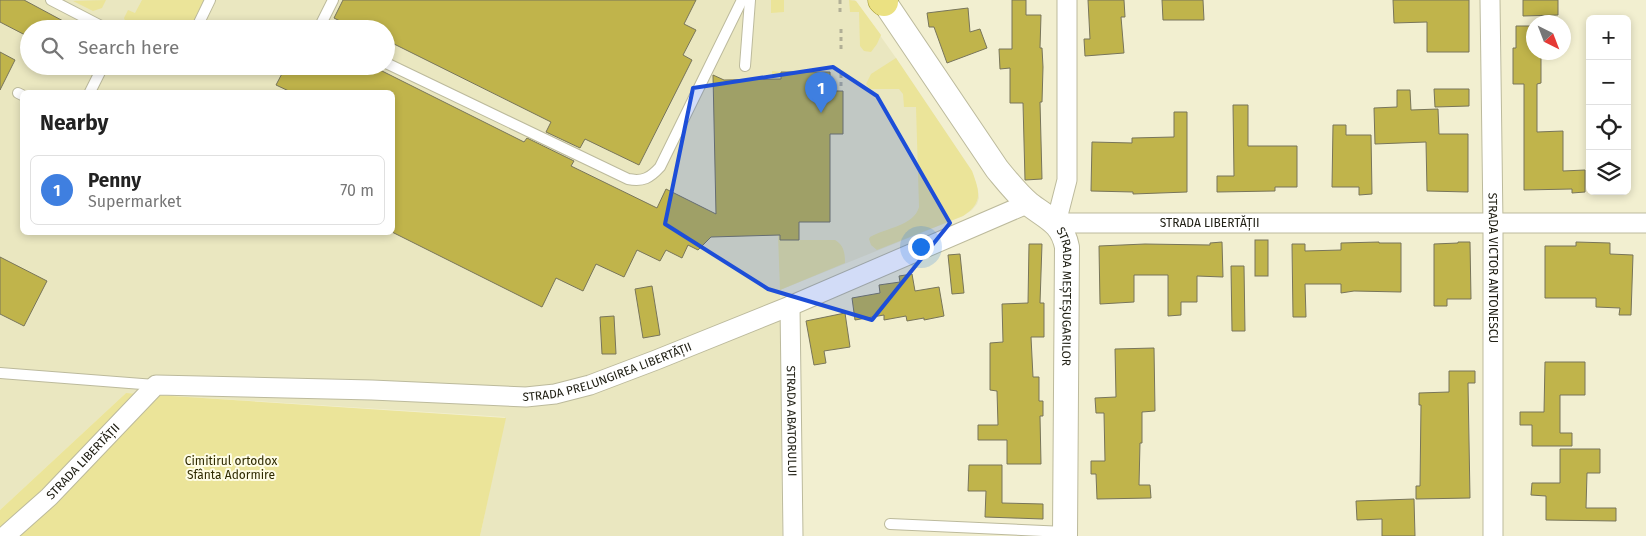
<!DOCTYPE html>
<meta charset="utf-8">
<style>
:root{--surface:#fff;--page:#f6f6f6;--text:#222;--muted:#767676;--line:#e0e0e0;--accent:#387eb3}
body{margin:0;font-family:"Fira Sans",sans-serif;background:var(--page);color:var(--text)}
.controls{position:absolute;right:15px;top:15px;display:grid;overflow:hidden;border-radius:8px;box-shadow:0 2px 8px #0003}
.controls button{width:45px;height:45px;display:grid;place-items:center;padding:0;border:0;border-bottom:1px solid var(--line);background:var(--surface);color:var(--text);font:25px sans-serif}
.compass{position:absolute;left:1526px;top:15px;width:45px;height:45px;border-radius:50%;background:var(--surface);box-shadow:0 2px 8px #0003;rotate:138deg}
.you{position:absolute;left:920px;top:246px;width:18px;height:18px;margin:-12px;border:4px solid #fff;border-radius:50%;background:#1a73e8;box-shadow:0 0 0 8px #1a73e833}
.badge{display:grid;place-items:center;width:32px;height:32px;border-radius:50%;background:var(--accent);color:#fff;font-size:16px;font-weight:700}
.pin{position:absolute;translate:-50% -41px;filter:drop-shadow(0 1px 2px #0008)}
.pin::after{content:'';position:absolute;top:26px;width:18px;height:15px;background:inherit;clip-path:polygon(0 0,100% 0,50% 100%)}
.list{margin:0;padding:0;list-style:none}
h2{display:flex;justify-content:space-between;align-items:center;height:65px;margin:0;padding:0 20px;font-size:21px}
h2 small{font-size:16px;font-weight:400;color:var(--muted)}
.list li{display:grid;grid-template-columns:32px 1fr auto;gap:15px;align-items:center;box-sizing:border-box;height:70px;margin:0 10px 10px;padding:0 10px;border:1px solid var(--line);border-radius:8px}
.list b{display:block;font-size:19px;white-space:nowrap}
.list p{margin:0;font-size:16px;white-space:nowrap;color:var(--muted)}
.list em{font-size:16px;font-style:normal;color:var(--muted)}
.icon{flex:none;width:28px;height:28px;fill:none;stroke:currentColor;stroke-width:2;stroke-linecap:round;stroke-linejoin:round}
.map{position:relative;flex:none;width:1646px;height:536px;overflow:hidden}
.search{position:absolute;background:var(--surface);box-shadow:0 2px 8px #0003;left:20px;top:20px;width:375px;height:55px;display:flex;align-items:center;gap:12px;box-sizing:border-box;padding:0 18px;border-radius:28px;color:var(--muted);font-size:19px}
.panel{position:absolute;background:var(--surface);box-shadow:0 2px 8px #0003;left:20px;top:90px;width:375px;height:145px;border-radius:8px}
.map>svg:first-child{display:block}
.built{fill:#eae7c0;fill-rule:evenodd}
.green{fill:#ebe499}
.building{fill:#c0b44b;stroke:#78755a}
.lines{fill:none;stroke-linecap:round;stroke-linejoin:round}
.service-casing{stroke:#bcba9c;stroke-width:12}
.minor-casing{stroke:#bcba9c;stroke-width:21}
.tertiary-casing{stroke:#bcba9c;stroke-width:26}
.primary-casing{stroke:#9b9026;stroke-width:29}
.path{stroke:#b1af96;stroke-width:3;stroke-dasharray:4 4;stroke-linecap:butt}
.service{stroke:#fff;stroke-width:10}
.minor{stroke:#fff;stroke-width:19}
.tertiary{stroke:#fff;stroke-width:24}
.primary{stroke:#ebe182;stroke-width:28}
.marked{fill:#1d4ed8;fill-opacity:0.2;stroke:#1d4ed8;stroke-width:4;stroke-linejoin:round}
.labels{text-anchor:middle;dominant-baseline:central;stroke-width:4;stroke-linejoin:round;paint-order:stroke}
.street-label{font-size:12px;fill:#212015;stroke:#fefce4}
.park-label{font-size:12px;fill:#2f2a00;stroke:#fefce4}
</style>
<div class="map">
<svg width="1646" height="536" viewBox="0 0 1646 536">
<rect width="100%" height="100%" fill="#f2efd0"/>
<!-- built -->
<path class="built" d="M0 0H855L896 58 972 171 978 190 979 198 977 204 972 210 963 216 780 290 782 536H480L505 417 126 393 0 510ZM29 29H386V66H29ZM22 92H392V232H22Z"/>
<!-- green -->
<g class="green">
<polygon points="106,0 102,8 93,11 73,1"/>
<polygon points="142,0 205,0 189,29 128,29 124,18 128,10 135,13"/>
<polygon points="771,0 798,0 784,0 784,12 771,13"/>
<polygon points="849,0 856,1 881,35 877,44 871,52 864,51 860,46 859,12 850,12"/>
<path d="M896 58 972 171C980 192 983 203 963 216L877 250 871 245 869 239 870 237C885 228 914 226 919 207L916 107H904L903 94 899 89H870L866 84 871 74Z"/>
<path d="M772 71 781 72 780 240H835C844 245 845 253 845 263L780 290Z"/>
<polygon points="126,393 506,418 480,536 0,536 0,510"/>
</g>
<!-- building -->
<g class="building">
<polygon points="0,0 24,0 78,29 29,29 29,37 0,22"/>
<polygon points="343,0 696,0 684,24 696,30 683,55 692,60 639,165 585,139 580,148 546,132 551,122 386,40 386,29 356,29 334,18"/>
<polygon points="1012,0 1026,0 1026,15 1041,15 1040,48 1042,48 1043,67 1042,102 1040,102 1042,179 1025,180 1023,103 1010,103 1010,68 1000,69 999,49 1012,49"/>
<polygon points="1088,0 1124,0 1125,17 1121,17 1124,53 1085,56 1084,39 1090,39"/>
<polygon points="1162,0 1203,0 1204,20 1163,20"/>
<polygon points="1393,0 1469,0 1469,52 1427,52 1427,22 1394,23"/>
<polygon points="1523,0 1558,0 1558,15 1523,16"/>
<polygon points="968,8 970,32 980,29 987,48 947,63 934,27 929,27 927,13"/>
<polygon points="1516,26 1534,26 1534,52 1541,52 1541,83 1537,84 1537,132 1563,131 1563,171 1585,170 1585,192 1572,193 1572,189 1524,190 1524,84 1513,84 1513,48 1516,48"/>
<polygon points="0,52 15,60 0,90"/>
<polygon points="286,66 372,66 524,142 527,138 574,161 571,166 657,208 666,189 716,214 713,75 724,80 781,79 781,72 830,72 830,91 843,91 843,134 830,134 830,222 799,222 799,240 780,240 780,235 711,237 698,250 688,245 682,258 666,250 660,261 637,250 624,277 596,264 583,291 556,278 542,307 392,232 392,92 291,92 276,85"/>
<polygon points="1434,89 1469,89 1469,106 1435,107"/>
<polygon points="1397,90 1410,90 1411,110 1438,109 1439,134 1468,134 1468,192 1427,191 1426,142 1375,144 1374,108 1397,107"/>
<polygon points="1233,105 1248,105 1248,146 1297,146 1297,187 1275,187 1275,191 1217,192 1217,176 1234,176"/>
<polygon points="1174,112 1187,112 1187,192 1133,194 1133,192 1091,191 1092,142 1132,143 1132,138 1174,137"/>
<polygon points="1333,125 1346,125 1346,135 1371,135 1372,194 1359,195 1359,187 1332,187"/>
<rect x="1255" y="240" width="13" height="36"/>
<polygon points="1222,242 1223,277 1197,276 1197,302 1181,302 1181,315 1168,316 1168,275 1134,275 1134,302 1100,304 1099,246 1145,244 1210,245 1210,243"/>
<polygon points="1379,242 1379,243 1401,243 1401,292 1354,291 1341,293 1341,284 1305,284 1306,317 1293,317 1292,244 1305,244 1305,251 1341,250 1341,243"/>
<polygon points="1458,242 1470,242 1471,299 1447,299 1447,306 1434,306 1434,244 1458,243"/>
<polygon points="1576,242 1610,243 1610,254 1633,255 1631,315 1619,315 1620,308 1596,307 1596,298 1545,298 1545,246 1576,246"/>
<polygon points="1029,244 1042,244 1040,303 1044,303 1044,337 1031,337 1033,377 1039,377 1039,401 1043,401 1043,416 1040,416 1041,464 1007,464 1007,440 978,440 978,425 998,425 997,391 990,390 990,343 1003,342 1002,304 1028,303"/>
<polygon points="960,254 964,293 952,294 948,255"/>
<polygon points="0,257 47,281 24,326 0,314"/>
<polygon points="1231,266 1244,266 1245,331 1232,331"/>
<polygon points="912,274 915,291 939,287 944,316 924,320 924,318 907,321 906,316 884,320 884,315 855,320 852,298 880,293 879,285 900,282 899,276"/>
<polygon points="652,286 660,335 643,338 635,289"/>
<polygon points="845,313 850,347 824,351 826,363 814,365 806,321"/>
<polygon points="614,316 616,354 602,354 600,317"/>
<polygon points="1154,348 1155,411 1142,412 1142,443 1140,443 1139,485 1150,485 1151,498 1097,499 1096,474 1091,474 1091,461 1105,461 1104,413 1096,413 1095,398 1116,397 1115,349"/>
<polygon points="1545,362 1585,362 1585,395 1560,395 1560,433 1572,433 1572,446 1532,446 1532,425 1520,425 1520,412 1544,412"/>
<polygon points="1449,371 1475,371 1475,383 1468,383 1470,498 1416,499 1416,486 1420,486 1421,405 1419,405 1419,393 1449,392"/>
<polygon points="1560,449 1600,449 1600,473 1587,473 1586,508 1616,508 1616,521 1546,520 1546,496 1531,495 1532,483 1560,483"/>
<polygon points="969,465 1002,465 1002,503 1043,504 1043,519 985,517 986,491 968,491"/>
<polygon points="1414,499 1415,536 1382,536 1382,519 1357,520 1356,501"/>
</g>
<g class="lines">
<defs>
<g id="service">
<polyline points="51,0 107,29"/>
<polyline points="196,29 210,0"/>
<polyline points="320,29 321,24 333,0"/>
<path d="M386 63 628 179C643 182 650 178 660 167L742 0"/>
<polyline points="745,66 750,0"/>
<polyline points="90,92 103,66"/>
<polyline points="18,93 22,95"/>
<polyline points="0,373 155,385"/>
<polyline points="890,524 1065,532"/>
</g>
<g id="minor">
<path id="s1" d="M1067 0V180L1056 223H1646"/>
<path id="s2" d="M1490 0 1493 223V536"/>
<path id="s3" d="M790 306 793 536"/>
<path id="s4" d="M5 536 49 497 156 385 372 390 526 397 555 394 590 385 656 360 790 306 1029 203"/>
</g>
<g id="tertiary">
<path id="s5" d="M883 0 997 169C1007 181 1017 194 1029 204 1047 218 1062 222 1067 247L1065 536"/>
</g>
<polyline id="primary" points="882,0 884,2"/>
</defs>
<!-- service casing -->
<use href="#service" class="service-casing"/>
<!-- minor casing -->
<use href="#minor" class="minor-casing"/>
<!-- tertiary casing -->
<use href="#tertiary" class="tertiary-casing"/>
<!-- primary casing -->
<use href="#primary" class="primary-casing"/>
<!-- path -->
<g class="path">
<polyline points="840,12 840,0"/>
<polyline points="841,29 841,53"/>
<polyline points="841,74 841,91"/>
</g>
<!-- service -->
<use href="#service" class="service"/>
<!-- minor -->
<use href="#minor" class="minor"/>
<!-- tertiary -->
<use href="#tertiary" class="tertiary"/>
<!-- primary -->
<use href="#primary" class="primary"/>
</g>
<!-- marked area -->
<path class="marked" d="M833 67 877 96 950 223 872 320 768 289 665 224 693 88Z"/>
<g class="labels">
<!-- street labels -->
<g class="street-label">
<text stroke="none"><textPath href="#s1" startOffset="378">STRADA LIBERTĂȚII</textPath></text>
<text stroke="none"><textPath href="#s2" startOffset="268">STRADA VICTOR ANTONESCU</textPath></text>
<text stroke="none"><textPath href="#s5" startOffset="360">STRADA MEȘTEȘUGARILOR</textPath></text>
<text stroke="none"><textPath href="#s4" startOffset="669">STRADA PRELUNGIREA LIBERTĂȚII</textPath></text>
<text stroke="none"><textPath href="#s3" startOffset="115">STRADA ABATORULUI</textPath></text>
<text stroke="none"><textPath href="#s4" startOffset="108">STRADA LIBERTĂȚII</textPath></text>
</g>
<!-- park labels -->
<g class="park-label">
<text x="231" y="461">Cimitirul ortodox<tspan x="231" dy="14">Sfânta Adormire</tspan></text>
</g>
</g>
</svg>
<div class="controls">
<button>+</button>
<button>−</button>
<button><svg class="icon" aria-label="locate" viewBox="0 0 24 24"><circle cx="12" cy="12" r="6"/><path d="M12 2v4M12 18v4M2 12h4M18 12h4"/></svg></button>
<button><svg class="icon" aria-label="layers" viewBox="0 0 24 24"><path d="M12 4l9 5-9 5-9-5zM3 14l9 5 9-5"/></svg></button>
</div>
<svg class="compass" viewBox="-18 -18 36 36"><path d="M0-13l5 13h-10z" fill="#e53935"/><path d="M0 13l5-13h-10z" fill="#767676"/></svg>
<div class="you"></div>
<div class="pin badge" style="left:821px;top:113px;background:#3f7fe0">1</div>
<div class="search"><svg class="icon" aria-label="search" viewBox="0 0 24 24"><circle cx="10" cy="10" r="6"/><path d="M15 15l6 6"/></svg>Search here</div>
<section class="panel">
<h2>Nearby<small></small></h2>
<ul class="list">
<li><span class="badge" style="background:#3f7fe0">1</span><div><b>Penny</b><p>Supermarket</p></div><em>70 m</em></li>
</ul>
</section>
</div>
